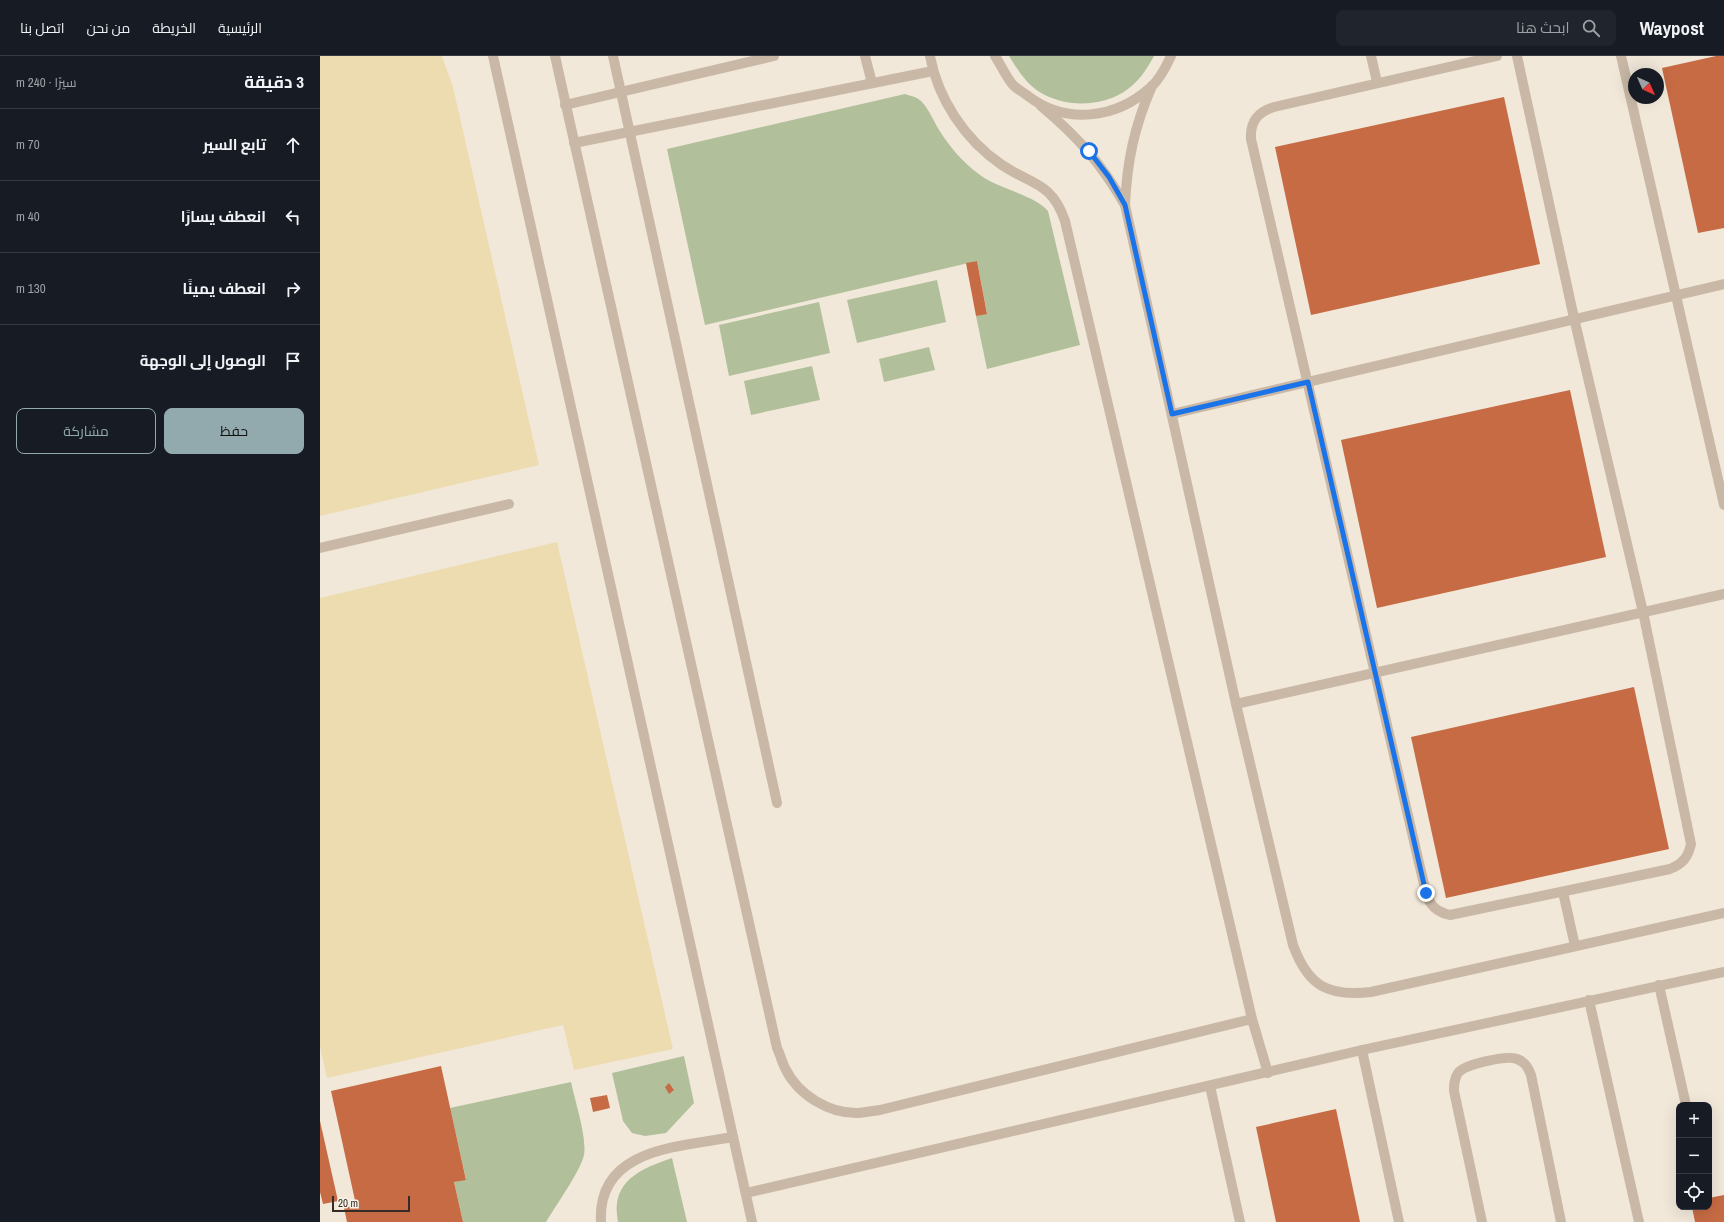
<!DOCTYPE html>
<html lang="ar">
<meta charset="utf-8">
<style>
:root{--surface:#171b24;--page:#20242c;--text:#f1f3f6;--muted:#9ea1a6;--line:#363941;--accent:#92a9ae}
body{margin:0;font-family:"Archivo Narrow",Cairo,sans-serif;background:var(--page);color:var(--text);direction:rtl}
.controls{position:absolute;right:12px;bottom:12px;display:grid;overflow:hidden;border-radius:8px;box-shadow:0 4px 16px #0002}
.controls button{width:36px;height:36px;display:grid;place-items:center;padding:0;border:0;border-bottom:1px solid var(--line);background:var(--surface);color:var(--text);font:20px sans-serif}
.compass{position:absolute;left:1308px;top:12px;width:36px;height:36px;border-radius:50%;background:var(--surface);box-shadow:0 4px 16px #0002;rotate:135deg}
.scale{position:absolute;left:12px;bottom:10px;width:78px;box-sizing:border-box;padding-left:4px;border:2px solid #352c27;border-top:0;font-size:11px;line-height:14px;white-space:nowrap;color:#352c27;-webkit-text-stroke:3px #f9f2e6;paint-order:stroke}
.stop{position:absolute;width:12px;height:12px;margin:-9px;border:3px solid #1a73e8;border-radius:50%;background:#fff}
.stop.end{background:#1a73e8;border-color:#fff;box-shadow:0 1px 4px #0008}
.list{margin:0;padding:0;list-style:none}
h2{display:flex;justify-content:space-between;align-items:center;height:52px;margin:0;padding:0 16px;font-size:17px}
h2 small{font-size:13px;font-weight:400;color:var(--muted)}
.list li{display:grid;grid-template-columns:26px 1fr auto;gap:12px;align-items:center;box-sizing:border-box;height:72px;padding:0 16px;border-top:1px solid var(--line)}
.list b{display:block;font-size:15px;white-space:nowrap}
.list em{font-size:13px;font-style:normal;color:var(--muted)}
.actions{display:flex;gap:8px;padding:12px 16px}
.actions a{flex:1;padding:9px 0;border:1px solid var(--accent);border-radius:8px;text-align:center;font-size:14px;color:var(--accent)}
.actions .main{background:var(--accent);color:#111}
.icon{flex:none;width:22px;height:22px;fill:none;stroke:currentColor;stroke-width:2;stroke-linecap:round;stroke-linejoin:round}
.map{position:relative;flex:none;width:1404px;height:1166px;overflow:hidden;direction:ltr}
header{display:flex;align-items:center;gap:24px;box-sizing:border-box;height:56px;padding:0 20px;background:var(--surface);border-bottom:1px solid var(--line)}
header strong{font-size:19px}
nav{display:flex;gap:22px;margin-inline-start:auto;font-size:14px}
.search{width:280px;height:36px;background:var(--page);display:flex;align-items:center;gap:10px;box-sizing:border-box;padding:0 14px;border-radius:8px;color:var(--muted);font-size:15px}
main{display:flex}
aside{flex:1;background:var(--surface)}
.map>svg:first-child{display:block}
.green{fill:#b1c09a}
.sand{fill:#eddcb0}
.building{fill:#c66b44}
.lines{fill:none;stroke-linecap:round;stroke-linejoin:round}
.service{stroke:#c9b8a6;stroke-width:10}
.minor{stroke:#c9b8a6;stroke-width:10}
.route{stroke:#1a73e8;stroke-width:5}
</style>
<header>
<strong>Waypost</strong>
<div class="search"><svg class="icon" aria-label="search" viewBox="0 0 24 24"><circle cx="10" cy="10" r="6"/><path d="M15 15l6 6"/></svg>ابحث هنا</div>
<nav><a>الرئيسية</a><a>الخريطة</a><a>من نحن</a><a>اتصل بنا</a></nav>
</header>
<main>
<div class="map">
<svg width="1404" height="1166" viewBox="0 0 1404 1166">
<rect width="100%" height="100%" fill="#f1e8da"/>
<!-- green -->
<g class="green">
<path d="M689 0H834C827 13 819 25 808 33 782 52 744 52 718 35 705 26 697 13 689 0Z"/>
<path d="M585 38C591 40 597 41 601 45 610 54 614 67 621 77 632 94 648 112 666 123 683 133 717 141 728 155L760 289 667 313 656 260 667 257 657 205 385 269 347 93Z"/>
<polygon points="617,224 626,266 537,287 527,244"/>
<polygon points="499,246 510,297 409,320 399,269"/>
<polygon points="609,291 615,314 564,326 559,303"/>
<polygon points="492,310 500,344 431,359 424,325"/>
<polygon points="364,1000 374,1047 346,1077 325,1080 312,1077 303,1065 292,1017"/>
<path d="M251 1026C255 1045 267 1081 264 1099 261 1114 235 1151 226 1166H143L134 1126 146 1123 130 1052Z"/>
<path d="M352 1102 367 1166H298C297 1160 296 1153 297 1147 301 1119 330 1110 352 1102Z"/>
</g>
<!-- sand -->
<g class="sand">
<polygon points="0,0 122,0 133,31 219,409 0,460"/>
<polygon points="237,486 353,993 254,1014 243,969 7,1022 0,991 0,542"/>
</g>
<!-- building -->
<g class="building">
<polygon points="1396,0 1404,0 1404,172 1378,177 1342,12"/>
<polygon points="1184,41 1220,208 991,259 955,91"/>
<polygon points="657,205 667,258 656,260 646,207"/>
<polygon points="1250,334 1286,501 1057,552 1021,384"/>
<polygon points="1314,631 1349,793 1126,842 1091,681"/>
<polygon points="121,1010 146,1124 134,1126 143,1166 27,1166 24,1152 36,1149 11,1035"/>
<polygon points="349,1027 354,1034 349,1038 345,1031"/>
<polygon points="287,1039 290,1052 273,1056 270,1042"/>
<polygon points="1016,1053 1040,1166 956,1166 936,1071"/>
<polygon points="0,1065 18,1145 3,1148 0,1136"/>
<polygon points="1404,1139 1404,1166 1375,1166 1372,1151 1389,1151 1389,1142"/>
</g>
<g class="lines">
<!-- service -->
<g class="service">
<polyline points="173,0 432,1166"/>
<path d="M235 0 457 992C460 998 462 1006 465 1012 478 1039 509 1058 539 1057 546 1056 553 1055 560 1054L932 963"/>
<polyline points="293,0 457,747"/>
<polyline points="545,0 552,27"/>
<path d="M610 0C618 43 645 84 682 109 712 129 732 126 745 165L932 963 948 1017"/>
<polyline points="1051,0 1057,26"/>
<path d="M1177 0 954 51C937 56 930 66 931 83L1106 837C1110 850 1117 856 1130 859L1350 813C1362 808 1368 802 1371 788L1323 556 1254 262 1197 0"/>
<polyline points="1301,0 1404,449"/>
<path d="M832 30C814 71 807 106 805 149L916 648 973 889C988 930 1008 941 1051 936L1404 857"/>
<polyline points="245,49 454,0"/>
<path d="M721 50C758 81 781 107 805 149"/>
<polyline points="254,87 613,15"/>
<polyline points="852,358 1404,228"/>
<polyline points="0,492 189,448"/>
<polyline points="916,648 1404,538"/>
<polyline points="1243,836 1255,890"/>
<polyline points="1339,929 1366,1049"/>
<polyline points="1269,944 1319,1166"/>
<polyline points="1042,994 1079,1166"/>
<polyline points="890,1030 920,1166"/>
<polyline points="426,1137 1042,994 1404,916"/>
<path d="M281 1166C277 1092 359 1091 413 1081"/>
<path d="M1162 1166 1134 1035C1134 1029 1134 1023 1138 1017 1145 1008 1187 999 1197 1003 1205 1006 1208 1011 1211 1019L1241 1166"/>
</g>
<!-- minor -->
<path class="minor" d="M675 0C681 9 686 21 693 29 697 33 703 36 708 40 746 69 796 63 831 31 840 23 846 11 851 0"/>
</g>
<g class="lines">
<!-- route -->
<polyline class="route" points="769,95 789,121 805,149 852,358 988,326 1106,837"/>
</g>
</svg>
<div class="controls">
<button>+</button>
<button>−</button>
<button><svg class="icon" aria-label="locate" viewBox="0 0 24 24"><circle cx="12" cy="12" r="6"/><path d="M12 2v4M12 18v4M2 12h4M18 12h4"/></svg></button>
</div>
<svg class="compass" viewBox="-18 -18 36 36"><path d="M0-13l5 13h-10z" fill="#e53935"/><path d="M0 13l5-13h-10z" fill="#9ea1a6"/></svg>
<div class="scale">20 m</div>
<div class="stop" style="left:769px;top:95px"></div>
<div class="stop end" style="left:1106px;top:837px"></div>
</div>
<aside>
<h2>3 دقيقة<small>سيرًا · 240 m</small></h2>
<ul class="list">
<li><svg class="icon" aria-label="ahead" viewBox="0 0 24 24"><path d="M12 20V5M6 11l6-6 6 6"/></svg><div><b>تابع السير</b></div><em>70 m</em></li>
<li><svg class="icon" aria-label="left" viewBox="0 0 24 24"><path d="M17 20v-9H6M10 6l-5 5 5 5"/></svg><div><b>انعطف يسارًا</b></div><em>40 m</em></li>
<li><svg class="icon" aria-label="right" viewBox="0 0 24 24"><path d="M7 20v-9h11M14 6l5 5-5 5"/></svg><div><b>انعطف يمينًا</b></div><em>130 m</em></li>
<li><svg class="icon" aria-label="arrive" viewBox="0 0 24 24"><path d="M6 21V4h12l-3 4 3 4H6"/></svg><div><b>الوصول إلى الوجهة</b></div></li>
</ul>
<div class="actions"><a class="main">حفظ</a><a>مشاركة</a></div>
</aside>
</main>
